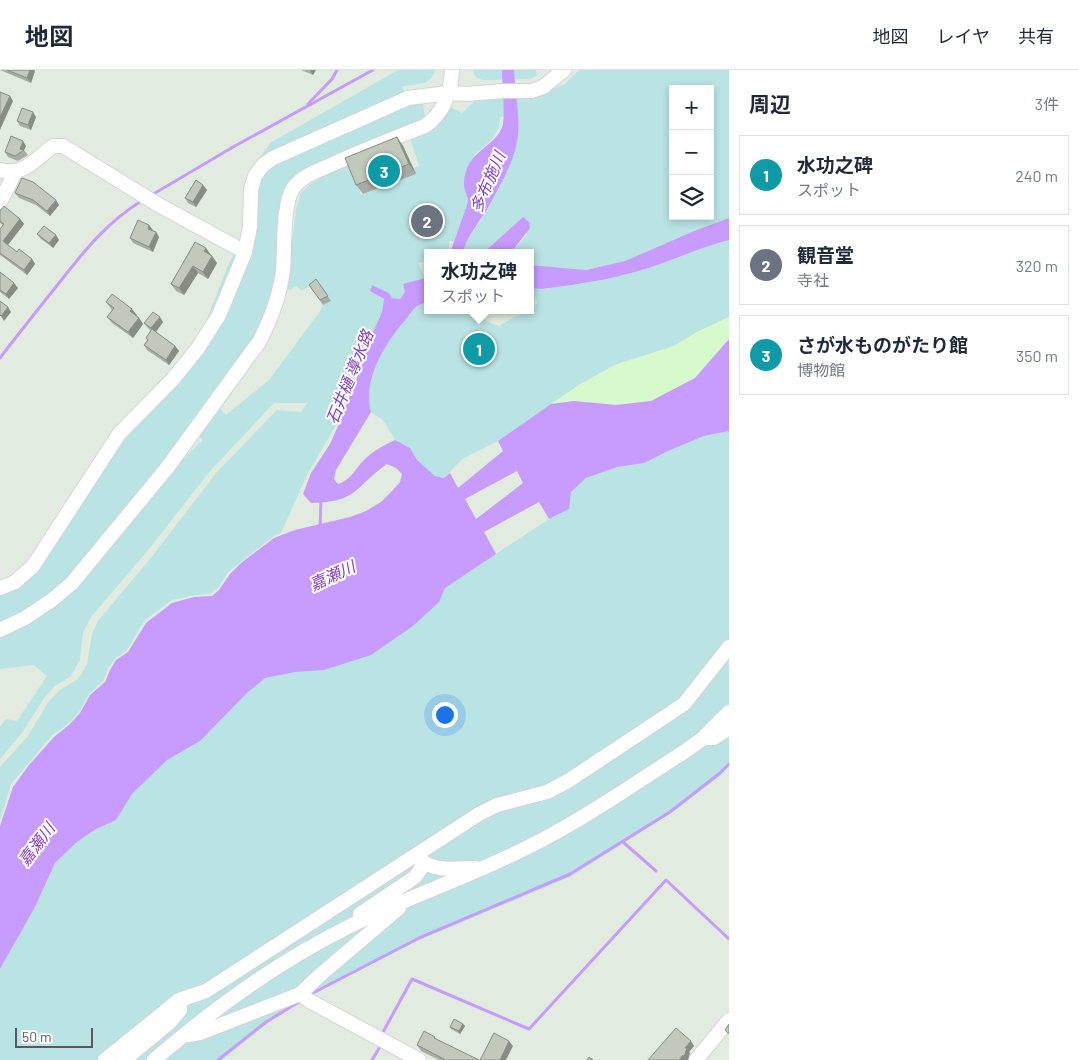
<!DOCTYPE html>
<html lang="ja">
<meta charset="utf-8">
<style>
:root{--surface:#fff;--page:#f6f6f7;--text:#1f2937;--muted:#747a83;--line:#e0e1e3;--accent:#b45309}
body{margin:0;font-family:Barlow,"Noto Sans JP",sans-serif;background:var(--page);color:var(--text)}
.controls{position:absolute;right:15px;top:15px;display:grid;overflow:hidden;border-radius:0px;box-shadow:0 2px 8px #0003}
.controls button{width:45px;height:45px;display:grid;place-items:center;padding:0;border:0;border-bottom:1px solid var(--line);background:var(--surface);color:var(--text);font:25px sans-serif}
.scale{position:absolute;left:15px;bottom:12px;width:78px;box-sizing:border-box;padding-left:5px;border:2px solid #5d5860;border-top:0;font-size:14px;line-height:18px;white-space:nowrap;color:#5d5860;-webkit-text-stroke:4px #fff;paint-order:stroke}
.you{position:absolute;left:444px;top:644px;width:18px;height:18px;margin:-12px;border:4px solid #fff;border-radius:50%;background:#1a73e8;box-shadow:0 0 0 8px #1a73e833}
.badge{display:grid;place-items:center;width:32px;height:32px;border-radius:50%;background:var(--accent);color:#fff;font-size:16px;font-weight:700}
.pin{position:absolute;translate:-50% -50%;border:2px solid #fff;box-shadow:0 1px 5px #0006}
.popup{position:absolute;left:424px;top:179px;width:110px;height:65px;box-sizing:border-box;display:grid;place-content:center;border-radius:0px;background:var(--surface);filter:drop-shadow(0 1px 4px #0005);font-size:16px;white-space:nowrap;color:var(--muted)}
.popup b{font-size:19px;color:var(--text)}
.popup::after{content:'';position:absolute;left:50%;top:100%;margin-left:-10px;border:10px solid transparent;border-top-color:var(--surface)}
.list{margin:0;padding:0;list-style:none}
h2{display:flex;justify-content:space-between;align-items:center;height:65px;margin:0;padding:0 20px;font-size:21px}
h2 small{font-size:16px;font-weight:400;color:var(--muted)}
.list li{display:grid;grid-template-columns:32px 1fr auto;gap:15px;align-items:center;box-sizing:border-box;height:80px;margin:0 10px 10px;padding:0 10px;border:1px solid var(--line);border-radius:0px}
.list b{display:block;font-size:19px;white-space:nowrap}
.list p{margin:0;font-size:16px;white-space:nowrap;color:var(--muted)}
.list em{font-size:16px;font-style:normal;color:var(--muted)}
.icon{flex:none;width:28px;height:28px;fill:none;stroke:currentColor;stroke-width:2;stroke-linecap:round;stroke-linejoin:round}
.map{position:relative;flex:none;width:729px;height:990px;overflow:hidden}
header{display:flex;align-items:center;gap:30px;box-sizing:border-box;height:70px;padding:0 25px;background:var(--surface);border-bottom:1px solid var(--line)}
header strong{font-size:24px}
nav{display:flex;gap:28px;margin-inline-start:auto;font-size:18px}
main{display:flex}
aside{flex:1;background:var(--surface)}
.map>svg:first-child{display:block}
.green{fill:#bae3e4;fill-rule:evenodd}
.sand{fill:#d6facc}
.water{fill:#c89bff;fill-rule:evenodd}
.lines{fill:none;stroke-linecap:round;stroke-linejoin:round}
.stream{stroke:#c89bff;stroke-width:3}
.minor-casing{stroke:#d7d2d9;stroke-width:16}
.minor{stroke:#fff;stroke-width:14}
.wall{fill:#a6ada3}
.shaded-wall{fill:#878d84}
.building{fill:#c1c9bd;stroke:#878d84}
.labels{text-anchor:middle;dominant-baseline:central;stroke-width:4;stroke-linejoin:round;paint-order:stroke}
.water-label{font-size:16px;font-style:italic;fill:#833fc1;stroke:#fff}
</style>
<header>
<strong>地図</strong>
<nav><a>地図</a><a>レイヤ</a><a>共有</a></nav>
</header>
<main>
<div class="map">
<svg width="729" height="990" viewBox="0 0 729 990">
<rect width="100%" height="100%" fill="#e2ebdf"/>
<!-- green -->
<g class="green">
<path d="M398 0H435C432 16 415 14 402 16L407 33 423 31 425 51 366 72 304 100 290 111 281 131 278 200 273 225 257 268 173 399 203 370 198 365 219 337 226 345 269 310 321 240 323 235 331 231 313 213 302 221 296 216 290 220 286 219 296 140 300 124 309 115 341 96 366 84 350 97 361 125 416 104 413 98 419 96 410 68 450 37 462 43 479 27 541 23 565 14 579 0H729V148L694 161 625 191 586 200 530 195V183H511L527 165 523 147 483 183H463C465 172 471 165 477 156 496 128 522 81 518 48L500 47C500 65 488 73 475 84L468 132 454 171H449V183L438 179 432 183H428V191L418 193 425 208 403 214 405 222 400 229 392 228 389 223 372 215 370 221 384 229 382 242 362 286 336 355 308 403 281 463 274 466 228 502 218 518 210 524 195 525 172 530 144 551 127 580 116 588 108 598 103 611 89 624 79 642 67 655 52 665 11 714 0 751V697L28 666 49 631 60 620 78 609 87 594 92 564 98 551 154 484 217 402 277 340 301 342 307 333H274L211 400 149 479 91 547 83 562 80 590 71 606 56 615 44 628 22 663 0 689V657L6 649 17 651 47 606 34 595 0 599V512L27 497 116 360 198 272 229 193 241 171 247 114 250 101 270 73ZM673 19H710V146H673Z"/>
<polygon points="473,0 536,0 537,5 530,9 484,10 477,8 473,3"/>
<path d="M729 170V247L697 262 674 276 616 294 579 315 498 371 462 389 444 408 435 406 425 398 417 390 410 378 395 370 383 350 371 342C362 309 386 272 407 248 410 244 413 239 417 236 420 234 424 233 428 232V240H474L488 252 499 256 514 247 529 243 537 233 536 229H530V218L542 219C582 214 622 208 660 194 683 186 705 176 729 170ZM469 262 485 267 492 279 489 287 480 288 470 281 464 265Z"/>
<polygon points="729,361 729,696 720,706 671,743 570,807 419,870 311,925 296,930 222,990 0,990 0,899 35,837 55,793 78,771 234,596 444,518 549,449 569,439 571,422 586,408 617,397 644,393 668,381 704,366"/>
</g>
<!-- sand -->
<polygon class="sand" points="729,247 729,269 695,308 651,331 616,335 574,331 551,334 579,315 616,295 674,276 697,262"/>
<!-- water -->
<g class="water">
<path d="M502 0H514C515 21 520 44 518 65 515 91 501 114 489 136 481 150 465 169 463 183H450L468 132C468 125 464 121 464 114 464 80 498 77 503 54 505 42 502 14 502 0Z"/>
<polygon points="523,147 529,152 530,158 511,183 483,183"/>
<path d="M729 148V170C705 176 683 186 660 194 622 208 582 214 542 219L530 218V195L586 200 625 191 694 161Z"/>
<path d="M425 208H428V232C424 233 420 234 417 236 413 239 410 244 407 248 386 272 362 309 371 342L336 400 334 409 338 414C351 410 355 399 364 390 373 381 384 375 395 370L410 378 417 390 435 406 444 408 450 403 458 418 503 381 498 371 551 334 574 331 616 335 651 331 695 308 729 269V361L704 366 668 381 644 393 617 397 586 408 571 422 569 439 549 449 539 432 484 462 496 484 445 518 439 532 413 556 371 585 324 600 295 602 265 608 247 623 200 671 167 690 132 724 116 750 96 759 78 771 55 793 35 837 0 899V756L13 717 29 695 54 667 69 655 80 643 90 625 105 612 110 600 116 590 128 582 146 553 172 533 194 527 212 526 219 520 230 504 241 493 274 468 295 460 350 447 366 441 381 432 393 420 400 412 402 404 396 398 387 394C354 417 359 432 311 433L303 424 311 403 330 374 338 356 364 290 369 271 382 242 384 229 370 221 372 215 389 223 392 228 400 229 405 222 403 214ZM517 401 523 413 476 449 465 429Z"/>
</g>
<g class="lines">
<!-- stream -->
<g class="stream">
<polyline points="308,34 332,9 337,0"/>
<polyline points="150,126 233,77 373,0"/>
<path d="M0 288C19 263 39 238 59 213 84 181 108 151 143 130"/>
<polyline points="320,458 321,429"/>
<polyline points="623,772 656,801"/>
<polyline points="311,924 419,868 570,804 670,742 720,703 729,694"/>
<polyline points="382,964 412,909 529,959 666,810 729,869"/>
<polyline points="218,990 266,952 299,932"/>
<polyline points="372,990 381,975"/>
</g>
<defs>
<g id="minor">
<path d="M0 100C25 106 35 89 53 76H63L157 134 245 182"/>
<polyline points="0,132 16,101"/>
<polyline points="0,518 15,512 33,496 119,364 173,309 198,278 219,245 245,182 250,157 251,119 255,106 263,95 273,88 408,28 448,23 467,24 503,21 532,21 543,17 564,0"/>
<path d="M0 560 25 548 52 530 72 513 167 398 259 272C271 249 280 226 283 200 285 180 282 132 294 117 303 105 320 100 333 94 363 80 394 68 425 56 444 43 451 22 452 0"/>
<polyline points="708,668 714,668 729,658"/>
<path d="M418 787C432 803 456 798 476 798"/>
<polyline points="360,844 415,807 424,794"/>
<polyline points="300,924 308,930 419,990"/>
<polyline points="188,965 200,963 300,924 320,905 399,838"/>
<polyline points="105,990 179,930 206,921 479,744 497,735 547,722 568,711 684,634 729,577"/>
<polyline points="124,990 170,952 180,940 179,931"/>
<path d="M154 990C213 939 279 891 350 856 407 827 469 807 526 778 581 751 632 715 684 682L702 669 729 642"/>
<polyline points="696,990 729,950"/>
</g>
</defs>
<!-- minor casing -->
<use href="#minor" class="minor-casing"/>
<!-- minor -->
<use href="#minor" class="minor"/>
</g>
<!-- wall -->
<g class="wall">
<polygon points="0,0 34,0 35,1 31,13"/>
<polygon points="301,0 316,0 313,5"/>
<polygon points="36,47 31,60 20,56 17,51"/>
<polygon points="397,67 403,76 416,104 363,124 356,115"/>
<polygon points="26,76 24,80 28,85 18,91 8,87 5,82"/>
<polygon points="207,120 196,137 188,133 185,128"/>
<polygon points="15,123 59,135 50,146 36,135 19,128"/>
<polygon points="0,141 20,149 24,154 8,175 17,182 32,189 35,194 27,205 0,185 0,159 3,155 0,153"/>
<polygon points="153,160 152,161 156,162 159,167 153,182 133,173 130,168"/>
<polygon points="37,164 59,170 53,178 41,169"/>
<polygon points="206,178 210,185 212,186 217,193 208,209 198,203 184,225 176,221 171,214"/>
<polygon points="0,202 18,218 9,229 0,222"/>
<polygon points="316,209 331,231 323,235 309,215"/>
<polygon points="106,232 137,245 136,246 139,248 143,254 133,268 112,253 107,247 112,240"/>
<polygon points="163,252 156,262 175,276 179,281 169,295 147,280 144,275 147,270 146,268 151,261 148,258 144,253"/>
<polygon points="463,954 465,956 460,964 451,959 450,957"/>
<polygon points="437,970 479,990 439,990 421,981 417,975"/>
</g>
<!-- shaded-wall -->
<g class="shaded-wall">
<polygon points="30,0 34,0 35,1 31,13 27,8"/>
<polygon points="310,0 316,0 313,5"/>
<polygon points="10,26 13,31 0,60 0,47"/>
<polygon points="33,42 36,47 31,60 28,55"/>
<polygon points="397,67 403,76 416,104 409,94"/>
<polygon points="23,71 26,76 24,80 20,79"/>
<polygon points="203,115 207,120 196,137 193,132"/>
<polygon points="56,130 59,135 50,146 47,141"/>
<polygon points="20,149 24,154 7,176 3,171"/>
<polygon points="149,155 153,160 151,164 148,159"/>
<polygon points="156,162 159,167 153,182 149,177"/>
<polygon points="56,165 59,170 53,178 49,173"/>
<polygon points="206,178 211,185 209,188 204,181"/>
<polygon points="212,186 217,193 208,209 203,202"/>
<polygon points="32,189 35,194 27,205 24,200"/>
<polygon points="193,196 198,203 184,225 179,218"/>
<polygon points="14,213 18,218 9,229 6,224"/>
<polygon points="8,237 11,242 4,251 1,246"/>
<polygon points="132,239 137,245 135,248 130,241"/>
<polygon points="160,247 163,252 155,263 151,258"/>
<polygon points="139,248 143,254 133,268 128,262"/>
<polygon points="175,276 179,281 169,295 166,290"/>
<polygon points="463,954 465,956 460,964 459,961"/>
<polygon points="509,971 513,976 506,990 500,990"/>
<polygon points="691,971 694,976 689,982 690,983 688,990 686,990 684,987 685,978"/>
<polygon points="683,985 686,990 679,990"/>
</g>
<!-- building -->
<g class="building">
<polygon points="7,0 30,0 27,8"/>
<polygon points="0,22 10,26 0,47"/>
<polygon points="22,38 33,42 28,55 17,51"/>
<polygon points="11,66 23,71 20,79 24,80 15,86 5,82"/>
<polygon points="397,67 409,94 356,115 345,88"/>
<polygon points="22,108 33,112 56,130 47,141 33,130 15,123"/>
<polygon points="196,110 203,115 193,132 185,128"/>
<polygon points="4,136 20,149 3,171 17,182 19,179 32,189 24,200 0,183 0,159 4,154 0,151 0,141"/>
<polygon points="138,150 149,155 148,159 156,162 149,177 130,168"/>
<polygon points="44,156 56,165 49,173 37,164"/>
<polygon points="195,172 206,178 204,181 212,186 203,202 193,196 179,218 171,214"/>
<polygon points="0,202 14,213 6,224 0,220"/>
<polygon points="316,209 328,226 320,230 309,215"/>
<polygon points="112,224 132,239 130,241 139,248 128,262 107,247 114,238 106,232"/>
<polygon points="0,231 8,237 1,246 0,245"/>
<polygon points="153,242 160,247 151,258 144,253"/>
<polygon points="152,259 175,276 166,290 144,275 148,270 146,268"/>
<polygon points="454,949 463,954 459,961 450,957"/>
<polygon points="729,954 729,964 725,960"/>
<polygon points="676,958 691,971 685,978 687,978 684,987 683,985 679,990 648,990"/>
<polygon points="424,961 435,967 434,968 479,990 443,990 444,989 417,975"/>
<polygon points="494,963 509,971 500,990 480,990"/>
<polygon points="589,987 593,990 587,990"/>
</g>
<g class="labels">
<!-- water labels -->
<g class="water-label">
<text transform="translate(487 112) rotate(-67)">多布施川</text>
<text transform="translate(349 307) rotate(-68)">石井樋 導水路</text>
<text transform="translate(332 505) rotate(-25)">嘉瀬川</text>
<text transform="translate(36 774) rotate(-53)">嘉瀬川</text>
</g>
</g>
</svg>
<div class="controls">
<button>+</button>
<button>−</button>
<button><svg class="icon" aria-label="layers" viewBox="0 0 24 24"><path d="M12 4l9 5-9 5-9-5zM3 14l9 5 9-5"/></svg></button>
</div>
<div class="scale">50 m</div>
<div class="you"></div>
<div class="pin badge" style="left:479px;top:279px;background:#0f9aa8">1</div>
<div class="popup"><b>水功之碑</b>スポット</div>
<div class="pin badge" style="left:427px;top:151px;background:#6b7280">2</div>
<div class="pin badge" style="left:384px;top:101px;background:#0f9aa8">3</div>
</div>
<aside>
<h2>周辺<small>3件</small></h2>
<ul class="list">
<li><span class="badge" style="background:#0f9aa8">1</span><div><b>水功之碑</b><p>スポット</p></div><em>240 m</em></li>
<li><span class="badge" style="background:#6b7280">2</span><div><b>観音堂</b><p>寺社</p></div><em>320 m</em></li>
<li><span class="badge" style="background:#0f9aa8">3</span><div><b>さが水ものがたり館</b><p>博物館</p></div><em>350 m</em></li>
</ul>
</aside>
</main>
